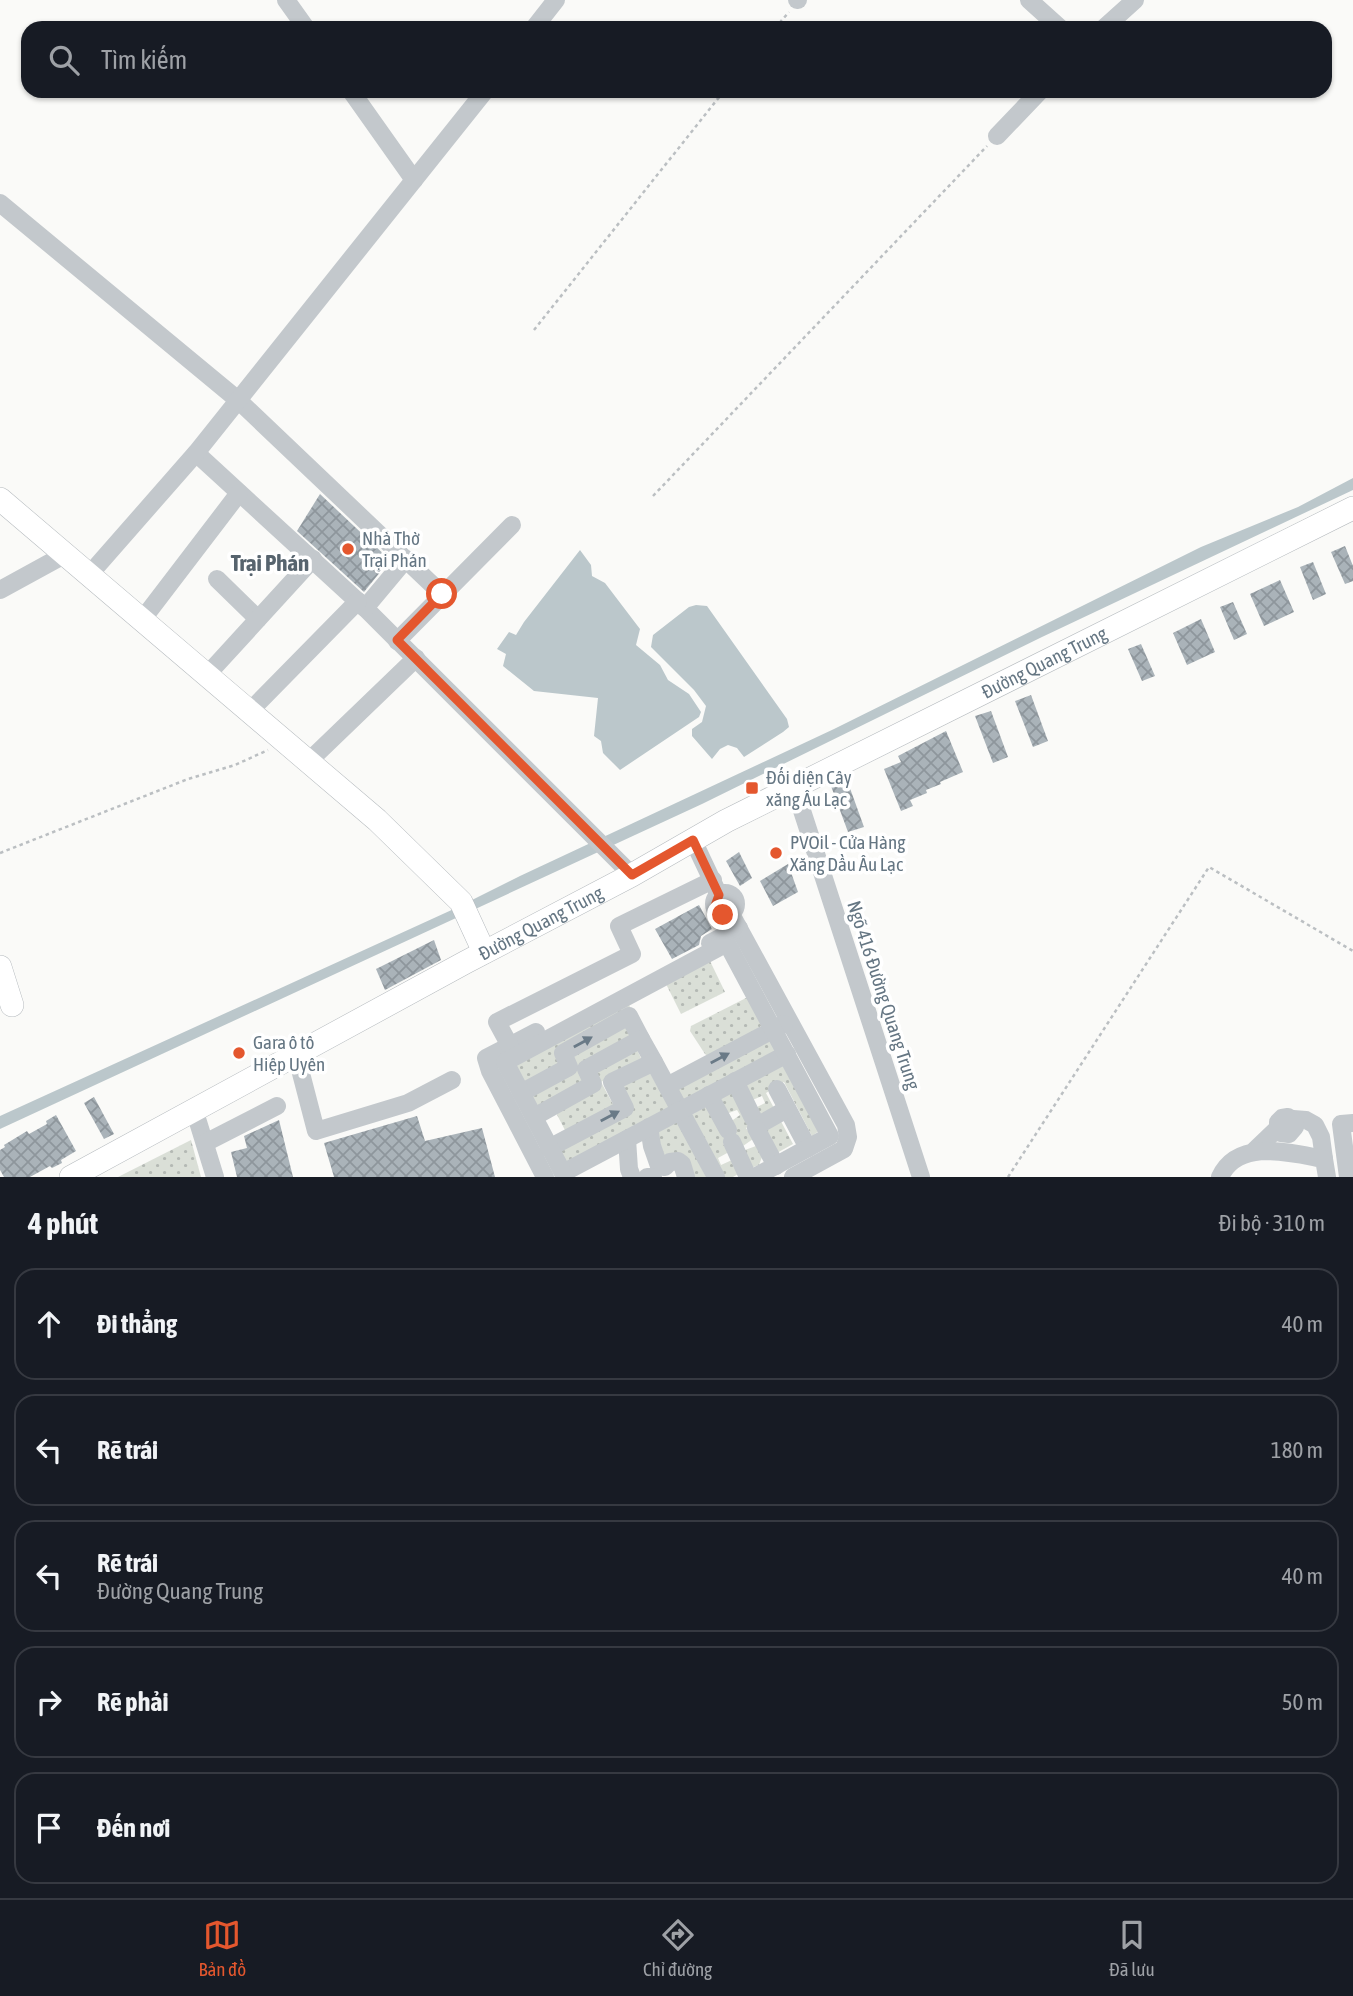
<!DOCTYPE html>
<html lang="vi">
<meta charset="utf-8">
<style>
:root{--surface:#171b24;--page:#20242c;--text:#f1f3f6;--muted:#9ea1a6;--line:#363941;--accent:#e4572e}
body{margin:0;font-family:"Asap Condensed",sans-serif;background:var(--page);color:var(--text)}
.stop{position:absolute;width:21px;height:21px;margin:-16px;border:5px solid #e4572e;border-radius:50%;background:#fff}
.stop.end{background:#e4572e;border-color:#fff;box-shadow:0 2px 7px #0008}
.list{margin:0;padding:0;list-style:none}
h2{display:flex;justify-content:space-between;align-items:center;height:91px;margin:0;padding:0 28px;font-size:30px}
h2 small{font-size:23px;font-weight:400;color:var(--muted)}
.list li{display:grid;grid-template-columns:46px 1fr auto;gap:21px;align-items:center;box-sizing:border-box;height:112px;margin:0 14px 14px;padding:0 14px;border:2px solid var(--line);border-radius:21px}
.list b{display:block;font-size:26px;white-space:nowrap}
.list p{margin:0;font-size:23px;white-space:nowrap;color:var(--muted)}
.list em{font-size:23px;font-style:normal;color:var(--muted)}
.icon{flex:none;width:38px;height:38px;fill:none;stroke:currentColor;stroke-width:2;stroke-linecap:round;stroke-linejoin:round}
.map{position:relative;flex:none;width:1353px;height:1177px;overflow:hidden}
.search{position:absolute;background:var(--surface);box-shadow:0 2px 5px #0004;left:21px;right:21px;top:21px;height:77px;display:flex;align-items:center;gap:18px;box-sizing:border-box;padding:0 24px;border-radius:21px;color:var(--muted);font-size:26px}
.sheet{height:721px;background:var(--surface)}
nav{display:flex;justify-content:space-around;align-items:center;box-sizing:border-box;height:98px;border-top:2px solid var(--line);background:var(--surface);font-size:19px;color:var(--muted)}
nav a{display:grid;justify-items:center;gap:4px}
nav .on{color:var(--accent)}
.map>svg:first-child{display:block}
.grass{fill:url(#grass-dots)}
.water{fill:#bbc7cb}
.building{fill:url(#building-cross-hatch)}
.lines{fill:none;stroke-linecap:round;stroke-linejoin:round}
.major-casing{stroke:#b5babe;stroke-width:24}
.path{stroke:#bbbfc2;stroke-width:2.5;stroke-dasharray:3.5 3.5;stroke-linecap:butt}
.minor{stroke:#c3c8cc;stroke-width:18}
.major{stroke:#fff;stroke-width:23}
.oneway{fill:#6a7a87}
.route{stroke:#e4572e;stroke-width:9}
.poi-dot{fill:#e4572e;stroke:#fff;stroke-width:2.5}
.labels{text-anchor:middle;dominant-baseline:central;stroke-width:7;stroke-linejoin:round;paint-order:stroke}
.poi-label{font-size:19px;fill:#657683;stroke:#fff;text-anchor:start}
.street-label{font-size:19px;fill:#657683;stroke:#fff}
.quarter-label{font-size:23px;font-weight:bold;fill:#57646e;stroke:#fff}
</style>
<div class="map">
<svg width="1353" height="1177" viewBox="0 0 1353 1177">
<defs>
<pattern id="grass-dots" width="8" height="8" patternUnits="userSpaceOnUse" patternTransform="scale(1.75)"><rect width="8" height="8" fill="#dadfd7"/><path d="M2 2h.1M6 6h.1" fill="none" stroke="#b4b9b4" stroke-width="1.8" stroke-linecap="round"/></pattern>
<pattern id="building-cross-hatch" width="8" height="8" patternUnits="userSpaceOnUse" patternTransform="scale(1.75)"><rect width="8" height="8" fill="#aab3b9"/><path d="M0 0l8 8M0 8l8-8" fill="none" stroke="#8e969c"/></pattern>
</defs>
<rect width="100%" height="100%" fill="#fafaf8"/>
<!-- grass -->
<g class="grass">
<polygon points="710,961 725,992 681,1014 666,984"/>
<polygon points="746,998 751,1000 762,1024 760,1027 709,1057 705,1054 690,1031 691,1026"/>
<polygon points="629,1005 631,1009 556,1049 565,1067 527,1087 516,1065"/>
<polygon points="624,1023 632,1039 586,1083 537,1110 529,1095 567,1054"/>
<polygon points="771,1038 778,1050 684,1101 677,1088"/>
<polygon points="635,1046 642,1060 601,1082 614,1106 566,1132 555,1111 597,1089 588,1071"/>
<polygon points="784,1064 819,1131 812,1136 784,1082 766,1093 793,1144 775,1154 755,1123 746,1128 753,1139 743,1146 745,1150 756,1146 762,1157 759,1165 751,1168 725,1140 723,1144 729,1152 718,1158 721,1165 732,1160 740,1173 733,1177 722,1177 688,1117 707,1106 730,1122 740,1115 737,1110 726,1114 718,1099 731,1092 753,1109 765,1103 762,1096 750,1101 743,1085"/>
<polygon points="650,1073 672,1111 567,1166 558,1149 631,1110 619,1086"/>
<polygon points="678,1121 706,1177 691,1177 662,1161 657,1132"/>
<polygon points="191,1140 201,1177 118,1177"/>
</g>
<!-- water -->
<g class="water">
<polygon points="1353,478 1353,490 1042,637 702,804 0,1129 0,1116 456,908 520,876 834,729 1201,547 1298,507"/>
<polygon points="580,550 591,565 592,576 605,583 640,629 636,645 660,665 668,680 689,694 701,712 699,717 620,770 603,753 601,741 594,736 598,698 534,691 503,666 506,654 497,649 509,632 516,635 524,622"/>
<polygon points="696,605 707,606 787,719 789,727 783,732 744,757 737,748 728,745 720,749 712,759 692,736 692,729 702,722 706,706 694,690 651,647 653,635 689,607"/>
</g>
<!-- building -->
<g class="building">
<polygon points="320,494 390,560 364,592 297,531"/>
<polygon points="1345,546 1353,566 1353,581 1345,584 1331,552"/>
<polygon points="1313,562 1326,594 1313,600 1300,567"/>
<polygon points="1280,580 1294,612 1264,626 1250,594"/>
<polygon points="1233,602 1247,634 1234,640 1220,607"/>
<polygon points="1201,619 1215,652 1187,665 1173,633"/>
<polygon points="1141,644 1155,676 1142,681 1128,649"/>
<polygon points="1031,695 1048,741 1033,747 1015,701"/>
<polygon points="991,711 1008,757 993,763 975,716"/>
<polygon points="946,731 963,772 940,782 941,784 926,790 927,793 910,800 913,806 901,811 884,769 901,762 898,756"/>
<polygon points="847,780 864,827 848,832 831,786"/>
<polygon points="739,852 752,878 740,886 726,861"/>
<polygon points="788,864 798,892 773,906 760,881"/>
<polygon points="699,905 712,929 701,936 699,945 672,959 655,929"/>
<polygon points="434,940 441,960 385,990 376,969"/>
<polygon points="94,1097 114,1134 104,1139 84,1103"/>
<polygon points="56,1115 76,1151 61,1160 62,1163 52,1168 50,1166 30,1177 4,1177 0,1170 0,1150 5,1147 4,1145 27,1131 29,1134 47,1124 46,1121"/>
<polygon points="417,1116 425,1141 482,1128 495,1177 334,1177 324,1143"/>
<polygon points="279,1120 293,1177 237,1177 231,1152 247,1148 244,1136"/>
</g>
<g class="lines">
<defs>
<g id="major">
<polyline points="0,499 377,820 461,902 484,952"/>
<polyline points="0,967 12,1005"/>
<path id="s1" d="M71 1177 466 962 632 875 726 821 1353 508"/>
</g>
</defs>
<!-- major casing -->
<use href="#major" class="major-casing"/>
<!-- path -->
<g class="path">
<polyline points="775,28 789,12"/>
<polyline points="534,330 724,91"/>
<polyline points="653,496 987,146"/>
<polyline points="0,853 188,779 235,765 268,750"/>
<polyline points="1008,1177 1209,867 1353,951"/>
</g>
<!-- minor -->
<g class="minor">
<polyline points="286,0 306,28"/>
<polyline points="797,0 798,0"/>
<polyline points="1029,0 1060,28"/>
<polyline points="534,28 556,0"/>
<polyline points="1104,28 1135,0"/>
<polyline points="351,91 414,180"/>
<polyline points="997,136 1040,91"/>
<polyline points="0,203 238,400 442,594"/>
<polyline points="196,453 365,608 632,875"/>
<polyline points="89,575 196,453 485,91"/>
<polyline points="217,579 258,619"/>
<polyline points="0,590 64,555"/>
<polyline points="365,608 406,559"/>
<polyline points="142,620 239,493"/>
<polyline points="397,641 512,525"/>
<polyline points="206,676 313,559"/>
<polyline points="249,712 358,601"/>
<polyline points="309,761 416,658"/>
<polyline points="794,786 921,1177"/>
<polyline points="693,840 717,891"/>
<circle cx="725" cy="904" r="11"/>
<polyline points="731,914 846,1125 848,1137 844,1149 793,1177"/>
<polyline points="710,943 739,928"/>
<polyline points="536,1032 486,1058 490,1071 545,1177"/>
<polyline points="510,1046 497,1022 632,954 619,926 713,880"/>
<polyline points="296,1054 316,1131 408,1103 452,1080"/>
<polyline points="735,1081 753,1118"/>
<polyline points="667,1086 784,1024"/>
<polyline points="777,1089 808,1148"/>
<polyline points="521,1093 569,1067 563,1053 629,1016 641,1039"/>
<polyline points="709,1095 728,1130"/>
<polyline points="194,1109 215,1177"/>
<polyline points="534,1117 593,1084 586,1069 641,1039 654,1062"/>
<polyline points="1293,1119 1306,1120 1315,1125 1321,1137 1324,1159"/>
<polyline points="764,1122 787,1109"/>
<polyline points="649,1127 652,1146 659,1166 665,1167 670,1162 678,1161 682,1164 686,1177"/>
<polyline points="756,1128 776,1166"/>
<polyline points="627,1139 629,1169 632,1177"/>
<polyline points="732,1142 748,1177"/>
<polyline points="205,1143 277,1106"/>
<polyline points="549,1148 625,1108 612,1082 654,1062 716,1177"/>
<polyline points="1255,1150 1278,1128 1278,1122 1282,1118 1288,1117 1294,1122 1295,1127 1289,1134 1281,1133 1278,1128"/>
<polyline points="563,1173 787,1054"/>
<polyline points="565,1177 505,1062 727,943 830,1136 755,1177"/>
<polyline points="647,1177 653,1177"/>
<path d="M1220 1177C1238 1138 1291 1153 1324 1159L1327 1177"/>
<polyline points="1348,1177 1341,1124 1353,1123"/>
</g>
<!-- major -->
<use href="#major" class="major"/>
</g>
<!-- one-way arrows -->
<defs><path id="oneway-solid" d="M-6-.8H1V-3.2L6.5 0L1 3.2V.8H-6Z" transform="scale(1.75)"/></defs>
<g class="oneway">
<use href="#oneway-solid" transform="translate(583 1042) rotate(-29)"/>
<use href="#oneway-solid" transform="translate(720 1058) rotate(-28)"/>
<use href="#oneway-solid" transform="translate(610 1116) rotate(-28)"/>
</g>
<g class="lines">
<!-- route -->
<polyline class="route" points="442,594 397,640 632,875 693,840 719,895 715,906 723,915"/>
</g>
<!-- markers -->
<g class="poi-dot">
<circle cx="348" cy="549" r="7"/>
<rect x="745" y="781" width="14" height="14" rx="3.5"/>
<circle cx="776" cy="853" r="7"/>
<circle cx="239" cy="1053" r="7"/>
</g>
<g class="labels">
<!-- poi labels -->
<g class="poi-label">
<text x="362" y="538">Nhà Thờ<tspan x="362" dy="22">Trại Phán</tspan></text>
<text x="766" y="777">Đối diện Cây<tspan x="766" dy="22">xăng Âu Lạc</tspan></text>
<text x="790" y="842">PVOil - Cửa Hàng<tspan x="790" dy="22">Xăng Dầu Âu Lạc</tspan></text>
<text x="253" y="1042">Gara ô tô<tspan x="253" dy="22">Hiệp Uyên</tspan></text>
</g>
<!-- street labels -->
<g class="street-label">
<text stroke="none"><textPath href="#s1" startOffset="1101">Đường Quang Trung</textPath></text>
<text stroke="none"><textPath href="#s1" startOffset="534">Đường Quang Trung</textPath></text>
<text transform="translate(884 995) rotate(72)">Ngõ 416 Đường Quang Trung</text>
</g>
<!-- quarter labels -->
<g class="quarter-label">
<text x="270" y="563">Trại Phán</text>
</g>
</g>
</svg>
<div class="stop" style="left:442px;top:594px"></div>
<div class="stop end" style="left:723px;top:915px"></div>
<div class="search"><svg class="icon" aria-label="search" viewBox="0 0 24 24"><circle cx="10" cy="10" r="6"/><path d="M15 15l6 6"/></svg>Tìm kiếm</div>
</div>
<section class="sheet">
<h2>4 phút<small>Đi bộ · 310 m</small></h2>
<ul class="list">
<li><svg class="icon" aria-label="ahead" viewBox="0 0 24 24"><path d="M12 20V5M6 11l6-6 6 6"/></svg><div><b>Đi thẳng</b></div><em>40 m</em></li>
<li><svg class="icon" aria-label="left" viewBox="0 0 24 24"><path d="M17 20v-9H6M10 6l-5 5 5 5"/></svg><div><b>Rẽ trái</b></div><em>180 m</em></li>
<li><svg class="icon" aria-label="left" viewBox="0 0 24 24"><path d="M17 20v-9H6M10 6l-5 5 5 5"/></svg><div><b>Rẽ trái</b><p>Đường Quang Trung</p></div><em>40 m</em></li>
<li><svg class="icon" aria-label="right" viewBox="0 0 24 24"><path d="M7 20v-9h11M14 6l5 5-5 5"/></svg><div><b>Rẽ phải</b></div><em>50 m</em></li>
<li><svg class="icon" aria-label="arrive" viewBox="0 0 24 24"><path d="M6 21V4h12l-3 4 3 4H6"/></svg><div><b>Đến nơi</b></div></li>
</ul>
</section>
<nav>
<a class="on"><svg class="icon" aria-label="map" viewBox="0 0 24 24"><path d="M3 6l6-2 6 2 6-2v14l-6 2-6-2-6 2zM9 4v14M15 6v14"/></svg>Bản đồ</a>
<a><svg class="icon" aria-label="directions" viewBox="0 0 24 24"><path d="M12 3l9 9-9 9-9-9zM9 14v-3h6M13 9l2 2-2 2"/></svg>Chỉ đường</a>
<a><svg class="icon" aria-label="saved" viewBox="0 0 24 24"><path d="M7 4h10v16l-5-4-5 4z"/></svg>Đã lưu</a>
</nav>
